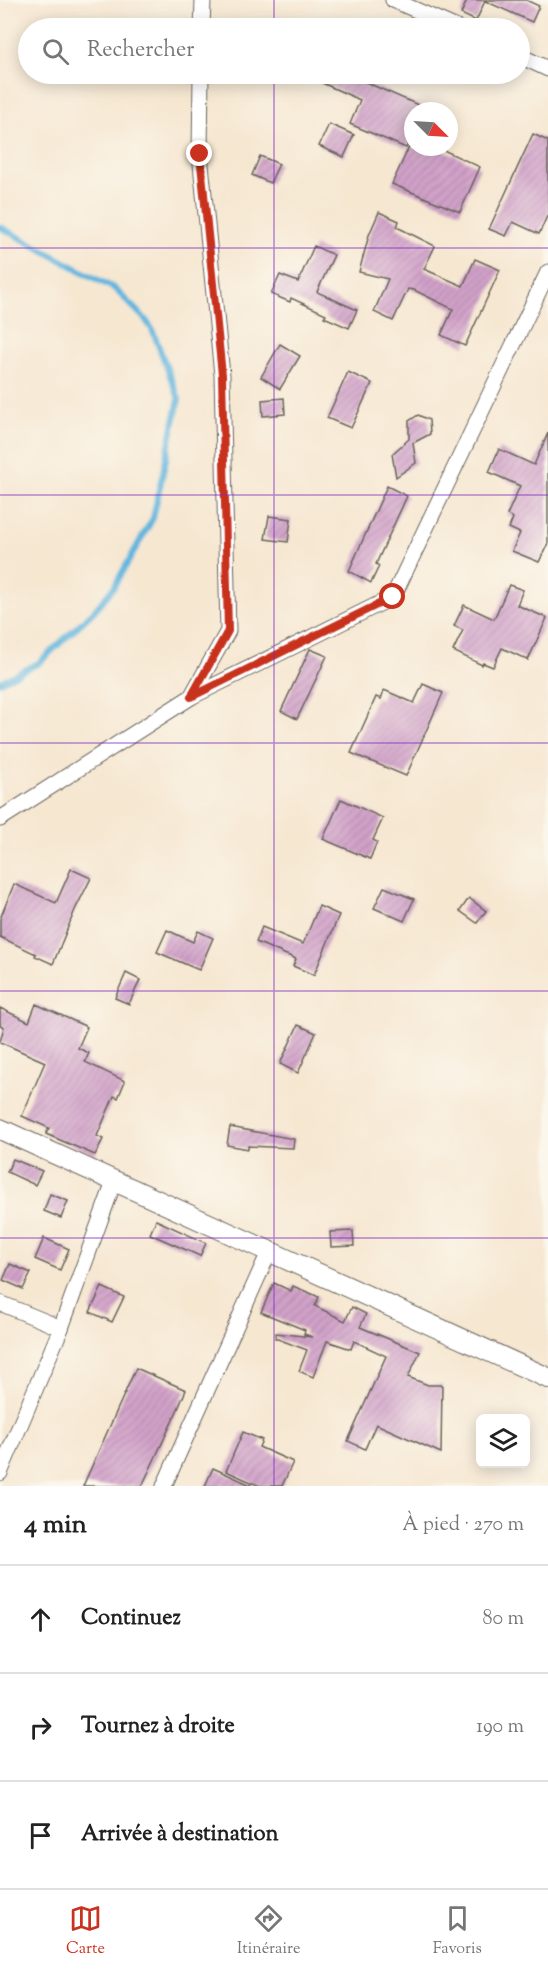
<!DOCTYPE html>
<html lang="fr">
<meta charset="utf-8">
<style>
:root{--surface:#fff;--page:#f2f2f2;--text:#222;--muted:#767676;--line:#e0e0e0;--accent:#c8321e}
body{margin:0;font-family:"Sorts Mill Goudy",serif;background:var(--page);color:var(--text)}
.controls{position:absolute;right:18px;bottom:18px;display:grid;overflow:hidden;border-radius:9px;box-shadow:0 3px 15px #0003}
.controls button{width:54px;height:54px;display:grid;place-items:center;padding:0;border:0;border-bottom:2px solid var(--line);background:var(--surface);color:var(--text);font:30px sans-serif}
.compass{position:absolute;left:404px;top:102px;width:54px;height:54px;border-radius:50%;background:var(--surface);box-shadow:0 3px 15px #0003;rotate:114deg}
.stop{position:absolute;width:18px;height:18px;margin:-14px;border:4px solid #c8321e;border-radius:50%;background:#fff}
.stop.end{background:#c8321e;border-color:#fff;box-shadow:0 2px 6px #0008}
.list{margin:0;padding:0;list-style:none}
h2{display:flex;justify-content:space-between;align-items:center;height:78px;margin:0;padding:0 24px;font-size:26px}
h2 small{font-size:20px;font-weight:400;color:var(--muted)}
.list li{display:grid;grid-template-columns:39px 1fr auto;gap:18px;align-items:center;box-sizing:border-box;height:108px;padding:0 24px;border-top:2px solid var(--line)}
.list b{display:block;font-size:22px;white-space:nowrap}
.list em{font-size:20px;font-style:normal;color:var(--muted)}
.icon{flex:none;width:33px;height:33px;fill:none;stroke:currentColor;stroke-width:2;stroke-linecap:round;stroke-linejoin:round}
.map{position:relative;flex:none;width:548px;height:1486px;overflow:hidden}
.search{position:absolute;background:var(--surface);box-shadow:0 3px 15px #0003;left:18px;right:18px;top:18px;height:66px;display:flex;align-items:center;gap:15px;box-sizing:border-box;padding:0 21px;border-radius:33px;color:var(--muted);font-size:22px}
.sheet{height:402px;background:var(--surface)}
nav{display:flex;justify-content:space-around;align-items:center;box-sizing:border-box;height:84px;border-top:2px solid var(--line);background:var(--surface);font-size:16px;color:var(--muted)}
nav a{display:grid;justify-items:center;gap:3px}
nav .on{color:var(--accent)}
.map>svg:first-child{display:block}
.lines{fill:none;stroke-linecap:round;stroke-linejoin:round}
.stream{stroke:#62b6de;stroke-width:6}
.building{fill:url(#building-hatch)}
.minor-casing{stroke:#68635b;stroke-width:17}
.tertiary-casing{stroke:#68635b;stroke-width:22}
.minor{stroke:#fff;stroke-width:15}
.tertiary{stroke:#fff;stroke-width:20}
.route{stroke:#c8321e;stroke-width:8}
.grid{fill:none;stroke:#7b2cbf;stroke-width:1.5;stroke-opacity:0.55}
</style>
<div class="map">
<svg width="548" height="1486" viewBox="0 0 548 1486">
<defs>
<pattern id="building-hatch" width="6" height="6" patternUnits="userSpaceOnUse" patternTransform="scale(1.5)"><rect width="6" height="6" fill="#d1a1c9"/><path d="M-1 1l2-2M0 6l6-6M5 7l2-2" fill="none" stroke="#b38aac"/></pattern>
</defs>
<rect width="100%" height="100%" fill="#fbf7ec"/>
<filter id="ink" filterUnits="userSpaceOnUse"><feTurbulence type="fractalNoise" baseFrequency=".0167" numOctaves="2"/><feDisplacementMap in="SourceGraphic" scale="12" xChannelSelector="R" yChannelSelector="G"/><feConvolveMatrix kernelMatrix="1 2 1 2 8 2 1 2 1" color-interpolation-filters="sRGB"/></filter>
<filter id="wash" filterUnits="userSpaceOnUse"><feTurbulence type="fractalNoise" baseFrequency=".008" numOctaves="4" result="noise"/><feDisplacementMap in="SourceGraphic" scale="24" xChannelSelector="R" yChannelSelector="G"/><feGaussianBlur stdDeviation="1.35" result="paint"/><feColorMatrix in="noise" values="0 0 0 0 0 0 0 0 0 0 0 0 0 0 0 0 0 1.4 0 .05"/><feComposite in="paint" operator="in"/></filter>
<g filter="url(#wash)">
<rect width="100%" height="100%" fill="#f6e7d1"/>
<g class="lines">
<!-- stream -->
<polyline class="stream" points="0,227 115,289 145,319 152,329 179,399 153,518 114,587 94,611 39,663 0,682"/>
</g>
<g id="blocks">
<!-- building -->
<g class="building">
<polygon points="467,0 526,0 539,6 532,22 485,1 476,21 461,14"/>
<polygon points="302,74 347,74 423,107 421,111 413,111 413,132 406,148 350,124 360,100"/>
<polygon points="329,124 354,135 344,157 319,146"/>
<polygon points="533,134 548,141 548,214 539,234 513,222 506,236 489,229"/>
<polygon points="409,147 437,147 480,167 460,212 392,184"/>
<polygon points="260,156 279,164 270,183 252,175"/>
<polygon points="379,212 399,221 397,227 435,246 424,269 463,286 475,259 500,270 465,346 441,335 453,309 414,290 408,289 393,321 374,312 388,279 359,272 369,235"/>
<polygon points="314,246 334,255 317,292 357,310 349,328 324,317 326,314 291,298 290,302 271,294 280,275 298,282"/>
<polygon points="280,344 300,356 280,389 261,377"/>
<polygon points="348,372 372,383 351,428 327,418"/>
<polygon points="284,398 285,414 263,416 262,400"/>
<polygon points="418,415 429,420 430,434 413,443 416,463 396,477 392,454 409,439 409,421"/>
<polygon points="548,433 548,543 539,562 512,551 520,533 509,528 513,518 507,515 520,486 489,472 499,449 534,465"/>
<polygon points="387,486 407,496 376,564 379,566 371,583 349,571"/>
<polygon points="269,516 291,519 288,542 265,539"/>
<polygon points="509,585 523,590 517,605 547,618 528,660 502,648 493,667 483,663 482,665 453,651 463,630 454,626 464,605 494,619"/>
<polygon points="310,649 327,656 297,719 281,711"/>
<polygon points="423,684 443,693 406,776 351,753 376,697 381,699 384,690 414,703"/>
<polygon points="341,799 383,818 373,840 377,842 370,859 323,839"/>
<polygon points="71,869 91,878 75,910 53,964 35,956 36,954 0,937 0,919 14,884 56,903"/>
<polygon points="384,887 414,899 404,921 374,908"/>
<polygon points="469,898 486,911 477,923 460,911"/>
<polygon points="319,906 339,915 314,975 293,966 296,959 256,942 262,927 303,944"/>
<polygon points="167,930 193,942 198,931 213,938 199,970 157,952"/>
<polygon points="126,973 140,980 129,1004 115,998"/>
<polygon points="36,1004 87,1027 78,1048 89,1053 85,1062 125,1081 118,1098 114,1096 97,1136 103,1139 95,1155 46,1134 49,1128 22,1116 45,1062 0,1042 4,1027 0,1025 0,1008 29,1022"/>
<polygon points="298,1025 316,1033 298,1073 280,1064"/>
<polygon points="230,1127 294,1139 293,1148 248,1146 248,1149 227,1145"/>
<polygon points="13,1159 42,1171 35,1185 7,1172"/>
<polygon points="50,1194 68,1201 61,1218 44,1211"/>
<polygon points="156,1220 206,1243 200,1256 150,1234"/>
<polygon points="353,1231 354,1246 331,1247 330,1232"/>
<polygon points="44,1238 69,1249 60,1270 35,1259"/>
<polygon points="10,1264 31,1273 23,1289 3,1280"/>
<polygon points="274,1283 291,1291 293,1286 319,1297 315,1306 345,1321 352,1307 366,1314 360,1327 420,1352 408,1377 428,1385 442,1385 441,1453 376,1424 365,1449 348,1441 386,1356 354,1341 351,1349 327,1341 313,1377 299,1371 307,1350 275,1338 276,1333 312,1337 304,1334 305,1330 261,1312"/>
<polygon points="102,1287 124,1297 112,1322 90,1312"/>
<polygon points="136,1368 186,1390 178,1409 142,1486 83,1486"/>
<polygon points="243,1432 262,1440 259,1447 293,1462 282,1486 260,1486 226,1471"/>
<polygon points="213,1468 253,1486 205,1486"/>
</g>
</g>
</g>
<g filter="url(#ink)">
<use href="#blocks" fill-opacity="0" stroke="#68635b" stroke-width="1.5"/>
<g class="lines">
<defs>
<g id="minor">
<polyline points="393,0 457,28"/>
<polyline points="202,28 203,0"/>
<polyline points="520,56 548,69"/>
<polyline points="191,697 228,631 222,375 200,154 201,74"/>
<polyline points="0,819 191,697 393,597 548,272"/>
<polyline points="0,1303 61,1328"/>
<polyline points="0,1473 61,1328 114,1182"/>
<polyline points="164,1486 269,1252"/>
</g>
<polyline id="tertiary" points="0,1129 548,1378"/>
</defs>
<!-- minor casing -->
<use href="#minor" class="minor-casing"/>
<!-- tertiary casing -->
<use href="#tertiary" class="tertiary-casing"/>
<!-- minor -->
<use href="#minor" class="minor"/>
<!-- tertiary -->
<use href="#tertiary" class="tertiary"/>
</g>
</g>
<g class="lines" filter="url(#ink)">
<!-- route -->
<polyline class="route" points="200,154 222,375 228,631 191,697 393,597"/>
</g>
<!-- grid -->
<path class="grid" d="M274 0V28M274 74V1486M0 248H548M0 495H548M0 743H548M0 991H548M0 1238H548"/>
</svg>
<div class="controls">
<button><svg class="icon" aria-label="layers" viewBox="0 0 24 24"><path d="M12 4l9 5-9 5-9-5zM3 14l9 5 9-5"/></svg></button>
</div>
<svg class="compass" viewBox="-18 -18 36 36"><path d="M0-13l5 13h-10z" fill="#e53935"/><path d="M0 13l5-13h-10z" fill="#767676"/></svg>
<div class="stop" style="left:393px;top:597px"></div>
<div class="stop end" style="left:200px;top:154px"></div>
<div class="search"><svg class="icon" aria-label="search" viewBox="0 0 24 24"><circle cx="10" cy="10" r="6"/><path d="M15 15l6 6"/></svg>Rechercher</div>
</div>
<section class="sheet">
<h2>4 min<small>À pied · 270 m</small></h2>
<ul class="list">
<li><svg class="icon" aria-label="ahead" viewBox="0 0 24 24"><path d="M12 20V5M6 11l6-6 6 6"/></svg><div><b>Continuez</b></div><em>80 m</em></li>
<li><svg class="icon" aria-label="right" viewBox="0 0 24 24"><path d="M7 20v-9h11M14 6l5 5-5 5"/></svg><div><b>Tournez à droite</b></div><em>190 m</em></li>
<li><svg class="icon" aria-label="arrive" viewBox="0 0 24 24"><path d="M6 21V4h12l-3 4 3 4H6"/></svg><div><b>Arrivée à destination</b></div></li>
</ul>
</section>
<nav>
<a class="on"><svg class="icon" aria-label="map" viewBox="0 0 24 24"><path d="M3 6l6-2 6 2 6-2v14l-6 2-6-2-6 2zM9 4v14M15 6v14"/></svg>Carte</a>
<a><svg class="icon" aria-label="directions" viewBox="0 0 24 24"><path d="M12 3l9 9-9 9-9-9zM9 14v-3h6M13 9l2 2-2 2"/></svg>Itinéraire</a>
<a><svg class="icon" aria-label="saved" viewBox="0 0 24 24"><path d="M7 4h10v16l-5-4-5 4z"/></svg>Favoris</a>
</nav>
